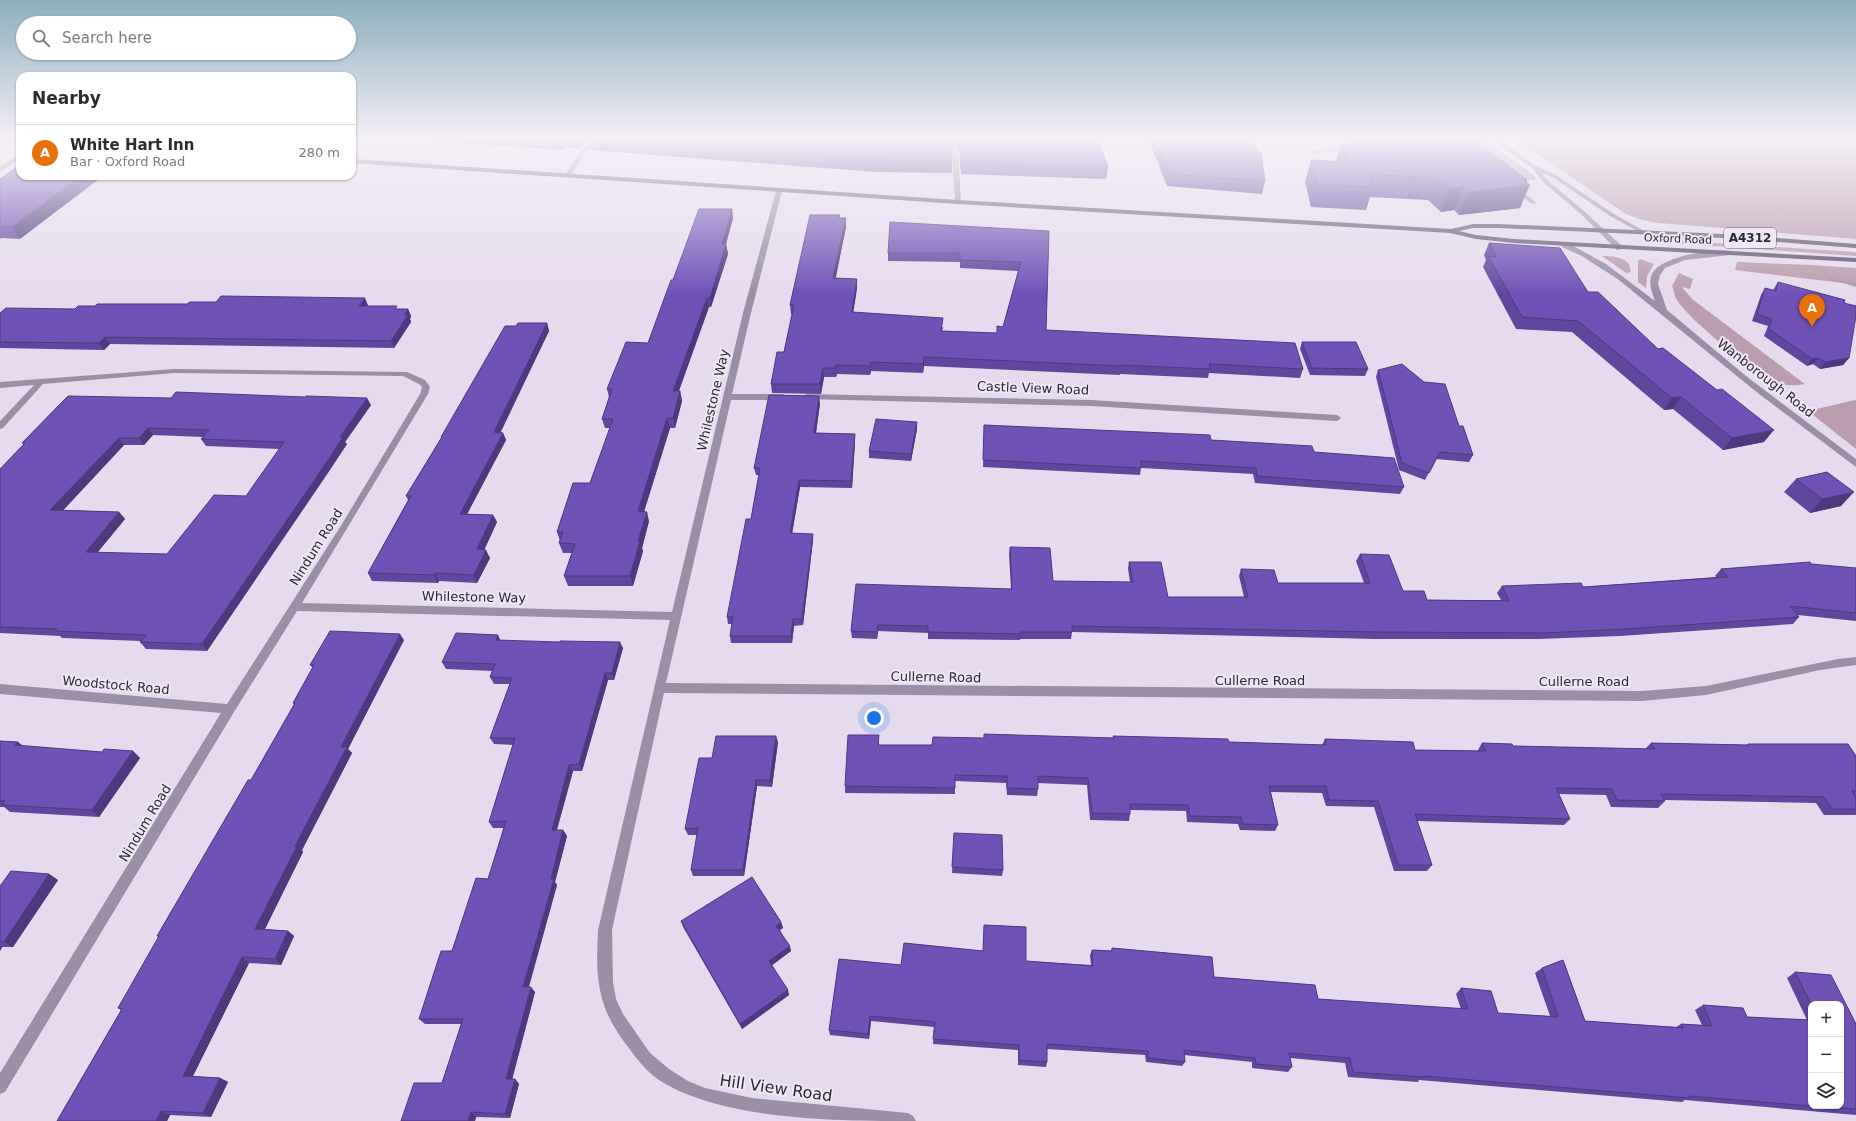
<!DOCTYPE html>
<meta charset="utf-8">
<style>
:root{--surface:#fff;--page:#f7f7f7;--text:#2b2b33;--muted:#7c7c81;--line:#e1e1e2;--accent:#0b8043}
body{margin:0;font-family:"DejaVu Sans",sans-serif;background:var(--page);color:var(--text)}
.controls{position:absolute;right:12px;bottom:12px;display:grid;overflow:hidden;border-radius:8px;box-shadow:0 1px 3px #0004}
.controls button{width:36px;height:36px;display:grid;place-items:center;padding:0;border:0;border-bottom:1px solid var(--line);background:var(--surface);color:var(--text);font:20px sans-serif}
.you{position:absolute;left:874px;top:718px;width:14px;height:14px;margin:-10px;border:3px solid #fff;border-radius:50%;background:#1a73e8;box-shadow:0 0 0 6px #1a73e833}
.badge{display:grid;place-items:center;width:26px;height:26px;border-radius:50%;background:var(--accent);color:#fff;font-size:13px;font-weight:700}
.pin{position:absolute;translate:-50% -33px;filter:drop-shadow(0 1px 2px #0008)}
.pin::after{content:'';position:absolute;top:21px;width:14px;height:12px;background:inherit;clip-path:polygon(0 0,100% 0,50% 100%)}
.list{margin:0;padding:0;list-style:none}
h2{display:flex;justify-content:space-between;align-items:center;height:52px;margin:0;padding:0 16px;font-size:17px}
h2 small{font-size:13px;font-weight:400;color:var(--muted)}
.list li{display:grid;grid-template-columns:26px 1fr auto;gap:12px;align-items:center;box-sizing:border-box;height:56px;padding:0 16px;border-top:1px solid var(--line)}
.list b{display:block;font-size:15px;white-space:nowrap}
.list p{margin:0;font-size:13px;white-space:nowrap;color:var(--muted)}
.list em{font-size:13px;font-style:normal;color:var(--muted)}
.icon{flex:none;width:22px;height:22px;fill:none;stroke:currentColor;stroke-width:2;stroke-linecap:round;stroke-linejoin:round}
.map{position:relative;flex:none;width:1856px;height:1121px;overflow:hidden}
.search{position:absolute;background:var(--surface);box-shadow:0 1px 3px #0004;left:16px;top:16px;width:340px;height:44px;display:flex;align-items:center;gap:10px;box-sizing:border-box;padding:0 14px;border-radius:22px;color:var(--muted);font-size:15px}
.panel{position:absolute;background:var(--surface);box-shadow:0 1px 3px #0004;left:16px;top:72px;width:340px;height:108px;border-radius:12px}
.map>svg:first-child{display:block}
.green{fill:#bb9daf}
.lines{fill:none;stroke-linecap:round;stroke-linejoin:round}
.path{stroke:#9588a3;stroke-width:1.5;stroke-dasharray:1.5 1.5;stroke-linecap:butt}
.service{fill:#9b8fa7;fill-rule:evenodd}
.minor{fill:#9b8fa7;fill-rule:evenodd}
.tertiary{fill:#9b8fa7;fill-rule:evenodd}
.primary{fill:#645a73;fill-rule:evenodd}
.wall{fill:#60469d;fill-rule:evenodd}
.shaded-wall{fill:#4e397f}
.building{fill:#7051b6;stroke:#4e397f;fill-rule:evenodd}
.labels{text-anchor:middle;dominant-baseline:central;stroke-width:4;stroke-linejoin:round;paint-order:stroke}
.far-street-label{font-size:11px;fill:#2c2832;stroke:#f0e7f6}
.shield{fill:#f0e7f6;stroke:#67616d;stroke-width:1}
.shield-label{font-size:12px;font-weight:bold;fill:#2c2832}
.street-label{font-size:13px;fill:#2c2832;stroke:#f0e7f6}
.near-street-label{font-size:16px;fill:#2c2832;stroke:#f0e7f6}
</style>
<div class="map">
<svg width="1856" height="1121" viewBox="0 0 1856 1121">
<rect width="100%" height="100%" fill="#e6dbee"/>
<!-- green -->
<g class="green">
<polygon points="1461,138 1482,138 1536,177 1535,180 1524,180"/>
<polygon points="1513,138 1856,138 1856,239 1659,223 1642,220 1626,214"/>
<polygon points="1655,239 1854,252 1856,253 1856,256 1658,242"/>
<path d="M1602 256C1613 256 1621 256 1629 264L1631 272 1626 273Z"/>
<polygon points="1640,259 1654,264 1647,276 1646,288 1638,282 1638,261"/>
<polygon points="1737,262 1812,265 1856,268 1856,287 1843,283 1735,270"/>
<path d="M1679 273 1693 279 1690 289 1682 287 1692 299 1805 384C1794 386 1784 386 1773 381 1755 373 1686 317 1677 300 1674 296 1674 290 1672 286Z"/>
<polygon points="1855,400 1856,401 1856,449 1808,411"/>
</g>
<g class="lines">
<!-- path -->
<polyline class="path" points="1831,279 1856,285"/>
<!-- service -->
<g class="service">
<polygon points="1135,138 1141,138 1142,139 1139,141"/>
<polygon points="1354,146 1356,147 1356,149 1312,154 1309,152 1312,150"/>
</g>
<!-- minor -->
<g class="minor">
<polygon points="590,138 596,138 570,176 566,176 565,175"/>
<polygon points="943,138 949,138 958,153 961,202 958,204 955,202 952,153"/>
<polygon points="20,154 20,159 0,172 0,167"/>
<polygon points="1513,188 1517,188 1537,203 1532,204 1513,190"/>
<path d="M779 189 782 191 751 313 732 394H783L787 397 783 400H731L666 683 1642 691 1706 686 1838 659 1856 657V665L1820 670 1706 695 1642 701 664 693 612 930 613 982 616 999 623 1014 650 1053 669 1069 688 1081 705 1088 752 1098 908 1113 913 1116 916 1121C840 1121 723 1121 659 1080 646 1071 637 1059 628 1047 615 1030 604 1012 600 990 596 971 597 950 598 930L670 620 297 611 234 712 5 1092 0 1094V1073L221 713 0 694V684L227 704 342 524 420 394 422 387 419 384 403 376 174 373 43 384 3 428 0 429V421L34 385 0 388V382L174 369 407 372 425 380 430 387 428 394 302 603 672 612 743 313 776 191Z"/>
<path d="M1562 243H1568L1606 264 1655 301C1652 293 1648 283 1652 274 1660 256 1715 248 1733 251L1734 253 1730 255 1685 260 1665 268 1660 275 1658 284 1667 310 1746 376 1856 459V467L1759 394 1619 280 1582 256 1562 247Z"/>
<polygon points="807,394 1091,400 1337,415 1341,418 1337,421 1091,406 804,399 804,395"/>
</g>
<!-- tertiary -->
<polygon class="tertiary" points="1490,138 1497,138 1536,166 1556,175 1614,214 1646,232 1641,233 1610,216 1552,177 1542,173 1547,180 1585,212 1624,248 1617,250 1581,214 1543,182 1532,168"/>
<!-- primary -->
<g class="primary">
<polygon points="0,138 20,140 20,144 0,141"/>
<polygon points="352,159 958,200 1451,229 1473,224 1499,224 1724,234 1856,244 1856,248 1724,238 1499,228 1473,228 1459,231 1476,235 1514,239 1856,258 1856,262 1514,243 1476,239 1450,233 958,204 352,163"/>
</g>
</g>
<!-- wall -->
<g class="wall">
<polygon points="388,138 949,138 952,161 952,173 876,172 590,150 587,139 581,149 565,147 562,150"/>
<polygon points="950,138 1097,138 1108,167 1106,179 961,174 959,152"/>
<polygon points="1148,138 1250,138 1265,181 1262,194 1167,186"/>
<polygon points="1343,138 1471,138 1527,180 1520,208 1459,215 1454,210 1441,212 1428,200 1370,197 1366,210 1311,207 1305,182 1311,160 1336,161 1341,144 1359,145 1360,143 1351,144"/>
<polygon points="0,179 20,239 1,238 0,239"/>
<polygon points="733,218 726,244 728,254 711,307 709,307 679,391 680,391 682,401 675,428 670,428 644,512 649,521 642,548 643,551 633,586 568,586 564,576 572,553 563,553 559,543 560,541 557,532 590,483 610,428 605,428 602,419 609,397 607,389 648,343 673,280"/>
<polygon points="840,218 846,227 835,278 857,279 857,288 853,312 943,327 942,331 997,333 1003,327 1018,271 960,268 960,262 888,261 888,253 1049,231 1046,330 1303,369 1300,378 1209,373 1208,378 1120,374 1120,375 924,366 923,373 871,371 870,375 837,374 836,377 824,377 821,394 772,393 771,384 784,352 792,314 791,314 790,305"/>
<polygon points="1489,243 1588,292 1658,349 1764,442 1723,450 1673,409 1664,410 1572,332 1516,329 1483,267 1486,260 1484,255"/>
<polygon points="1778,282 1844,303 1849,358 1843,365 1820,369 1813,364 1807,366 1764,336 1768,326 1752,321 1761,295 1765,288 1773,290"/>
<polygon points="187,304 368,305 367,306 399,309 408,309 411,316 410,319 411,322 394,348 110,344 104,350 0,348 0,313 75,309 95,306"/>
<polygon points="547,323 549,331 500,432 503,433 506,440 467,514 493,515 497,522 484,550 490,558 477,583 439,581 438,583 372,581 368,573 408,500 406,496 441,438 441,437 516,326"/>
<polygon points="1302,342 1368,369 1365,376 1310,375 1300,349"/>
<polygon points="1378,370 1459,426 1473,455 1469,462 1436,459 1425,480 1399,470 1376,377"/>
<path d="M68 396 371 405 345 442 347 444 328 473 207 651 146 649 140 642 141 641 62 638 60 636 0 633V469L24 444 22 443ZM153 435 203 437 201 439 206 446 280 449 246 496 167 554 97 553 125 519 119 512 63 510 124 445H144Z"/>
<polygon points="820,403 816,433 855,434 855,441 852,488 800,487 792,533 813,540 803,625 794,626 792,643 731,643 730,636 732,624 728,624 727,617 751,519 759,475 756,475 754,468"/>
<polygon points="917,422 917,429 911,461 869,458 869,451"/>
<polygon points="984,425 1211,440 1314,452 1404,487 1400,494 1255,483 1253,474 1141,468 1140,475 983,467"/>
<polygon points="1796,479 1841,506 1810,513 1784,492"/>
<polygon points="1010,547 1053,581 1130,582 1128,569 1129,562 1168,597 1244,597 1239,576 1241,569 1278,583 1364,583 1356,561 1360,554 1403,591 1427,600 1501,600 1497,593 1502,586 1583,587 1716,577 1715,576 1721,569 1811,564 1856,568 1856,621 1798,615 1799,617 1793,624 1620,636 1538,639 1375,639 1072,632 1071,639 1020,639 1020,640 928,639 928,633 878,631 877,639 852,638 851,631 1011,589 1009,554"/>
<polygon points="498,635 500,640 623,648 614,680 608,680 582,771 573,771 557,830 563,830 567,836 555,882 557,885 529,987 535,992 512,1079 515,1079 519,1084 510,1118 476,1117 475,1121 401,1121 442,1083 461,1024 425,1024 419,1019 452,951 488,879 504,828 493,828 489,822 513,745 494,744 490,738 510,684 494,684 490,677 493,671 446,669 442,662"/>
<polygon points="404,640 348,749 352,753 302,850 303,852 265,929 288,931 294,936 281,965 249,963 193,1076 220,1078 228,1082 211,1117 170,1115 167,1121 57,1121 121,1010 118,1008 159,937 157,936 251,780 294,705 293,703 313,668 310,665"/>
<polygon points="879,735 879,745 932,745 1113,738 1113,736 1229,742 1322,745 1325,739 1415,750 1478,751 1478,750 1482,743 1513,746 1645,749 1651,743 1747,745 1748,744 1856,756 1856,815 1824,815 1816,803 1664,800 1665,801 1658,808 1611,807 1606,795 1559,794 1570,819 1564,825 1417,821 1432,865 1427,871 1394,871 1374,807 1326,806 1322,793 1271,792 1278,825 1275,831 1240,830 1238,824 1187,822 1186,811 1130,810 1130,814 1129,821 1090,820 1087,785 1038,783 1038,789 1037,796 1007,795 1006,783 955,781 955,794 845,793 845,786"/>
<polygon points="0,741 18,742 23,746 102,752 133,751 140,758 99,817 10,812 4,807 0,807"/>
<polygon points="778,742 772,787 757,786 744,876 693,876 691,870 697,835 688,835 685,829 712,758"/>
<polygon points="954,833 1003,870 1002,876 952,873"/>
<polygon points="49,874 58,880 13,947 2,947 0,951 0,886"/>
<polygon points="681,921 781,922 783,928 780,930 791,951 772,965 789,995 742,1029 683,927"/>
<path d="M984 925 1026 927V961L1091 965 1090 955 1092 950 1111 951 1112 948 1212 957 1214 977 1315 985 1318 999 1461 1009 1456 994 1461 988 1491 991 1498 1013 1550 1016 1535 973 1542 968 1563 960 1585 1021 1676 1027 1681 1024 1702 1025 1695 1010 1703 1005 1743 1008 1747 1017 1807 1020 1787 978 1795 972 1831 975 1856 1024V1115L1685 1100 1682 1102 1419 1080 1418 1082 1348 1077 1345 1063 1290 1058 1292 1067 1288 1072 1252 1068V1062L1184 1055 1185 1062 1182 1066 1146 1062 1145 1055 1047 1049V1062L1046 1067 1018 1065V1050L933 1044 934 1027 871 1021 869 1039 830 1035 829 1030 839 959 901 965 904 943 983 951ZM1811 1004H1841V1106H1811Z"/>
</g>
<!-- shaded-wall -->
<g class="shaded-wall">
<polygon points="559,138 563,138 565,147 562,150"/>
<polygon points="578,138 587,138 587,139 581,149"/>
<polygon points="1353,138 1362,138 1360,143 1351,144"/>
<polygon points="81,176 103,176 20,239 12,227"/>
<polygon points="1524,180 1527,180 1524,186 1530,185 1520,208 1459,215 1469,192"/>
<polygon points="1463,187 1454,210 1441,212 1450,189"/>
<polygon points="732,209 733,218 723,254 722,244"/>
<polygon points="846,218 846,227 834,287 833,278"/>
<polygon points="726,244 728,254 711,307 710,298"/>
<polygon points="857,279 857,288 852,321 852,312"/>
<polygon points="365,298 368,305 362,312 359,306"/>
<polygon points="707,298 709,307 675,401 673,391"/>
<polygon points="408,309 411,316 410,319 411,322 394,348 391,341 405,315"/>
<polygon points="547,323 549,331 497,440 494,432"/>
<polygon points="105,337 110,344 104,350 99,343"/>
<polygon points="924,357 924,366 923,373 923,364"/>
<polygon points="1818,358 1813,364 1807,366 1812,359"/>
<polygon points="1849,358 1843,365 1820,369 1825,362"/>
<polygon points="871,362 871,371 870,375 870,366"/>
<polygon points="836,365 837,374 836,377"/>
<polygon points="823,368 824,377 821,394 820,384"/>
<polygon points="680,391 682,401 675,428 673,418"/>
<polygon points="819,396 820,403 815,440 814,433"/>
<polygon points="1681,397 1673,409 1664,410 1672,398"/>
<polygon points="367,398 371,405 345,442 347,444 207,651 202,644"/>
<polygon points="667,418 670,428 641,521 638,511"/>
<polygon points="917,422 917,429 911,461 911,454"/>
<polygon points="148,428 153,435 144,445 139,438"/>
<polygon points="1774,430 1764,442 1723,450 1732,438"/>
<polygon points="503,433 506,440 463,522 460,514"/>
<polygon points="855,434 855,441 852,488 851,481"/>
<polygon points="119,438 124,445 57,517 50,510"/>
<polygon points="799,480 800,487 791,540 790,533"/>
<polygon points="1854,492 1841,506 1810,513 1822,499"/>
<polygon points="119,512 125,519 92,559 86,552"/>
<polygon points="647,512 649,521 642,548 643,551 633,586 630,576 638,541"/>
<polygon points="493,515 497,522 481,557 477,549"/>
<polygon points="813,534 813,540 803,625 802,619"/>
<polygon points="486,550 490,558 477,583 474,575"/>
<polygon points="435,573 439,581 438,583 434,575"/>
<polygon points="793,619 794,626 792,643 791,636"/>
<polygon points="878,625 878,631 877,639 877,632"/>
<polygon points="400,634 404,640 348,749 352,753 302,850 303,852 262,935 255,929 341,747"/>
<polygon points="498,635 501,642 496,640"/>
<polygon points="620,642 623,648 614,680 612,673"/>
<polygon points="605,673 608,680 582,771 579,764"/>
<polygon points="776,736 778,742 772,787 770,780"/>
<polygon points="18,742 25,748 15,745"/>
<polygon points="133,751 140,758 99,817 92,810"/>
<polygon points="569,765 573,771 555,836 552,830"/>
<polygon points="756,780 757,786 744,876 743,870"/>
<polygon points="563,830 567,836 555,882 557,885 527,992 523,987"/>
<polygon points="49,874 58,880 13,947 4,942"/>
<polygon points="781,922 783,928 778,931 776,926"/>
<polygon points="288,931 294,936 281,965 275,959"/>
<polygon points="0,946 2,947 0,951"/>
<polygon points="790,946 791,951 771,966 769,961"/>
<polygon points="242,957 249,963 191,1080 183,1076"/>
<polygon points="531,987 535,992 511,1084 506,1079"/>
<polygon points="788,990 789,995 742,1029 740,1024"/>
<polygon points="870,1016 871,1021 869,1039 868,1034"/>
<polygon points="220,1078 228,1082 211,1117 203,1113"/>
<polygon points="515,1079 519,1084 510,1118 505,1114"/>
<polygon points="161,1111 170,1115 167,1121 156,1121"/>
<polygon points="471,1112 476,1117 475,1121 468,1121"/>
</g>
<!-- building -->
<g class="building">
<polygon points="594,138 949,138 951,141 952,161 876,159"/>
<polygon points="958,138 1097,138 1108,167 961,161 960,140"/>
<polygon points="1155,138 1250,138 1261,154 1265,181 1170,174"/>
<polygon points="1376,138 1471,138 1527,180 1524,180 1530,185 1469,192 1463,187 1450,189 1436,178 1368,174 1374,187 1318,184 1311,160 1348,162 1341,144 1386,147"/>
<polygon points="20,165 20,176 81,176 12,227 0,227 0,179"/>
<polygon points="699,209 732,209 722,244 726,244 710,298 707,298 673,391 680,391 673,418 667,418 638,511 647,512 638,541 640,541 630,576 564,576 575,544 559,543 563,532 557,532 573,483 590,483 613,419 602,419 612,389 607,389 626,342 648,343 671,280 673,280"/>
<polygon points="810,215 840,215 839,218 846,218 833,278 857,279 852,312 943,318 941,331 997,333 997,326 1003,327 1021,262 960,260 960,253 888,253 890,222 1049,231 1046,330 1295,343 1303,369 1209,364 1210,369 1121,365 1121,366 924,357 923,364 871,362 870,366 836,365 836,368 823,368 820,384 771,384 777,352 784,352 794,305 790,305"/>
<polygon points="1489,243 1560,248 1588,292 1598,292 1658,349 1663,348 1717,390 1722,389 1774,430 1732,438 1681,397 1672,398 1578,321 1522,317 1488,256 1496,257"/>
<polygon points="1778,282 1845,300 1844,303 1856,306 1856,316 1849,358 1825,362 1818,358 1812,359 1769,329 1772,319 1757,314 1765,288 1776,291"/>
<polygon points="221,296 365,298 359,306 397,306 395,309 408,309 405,315 408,315 391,341 105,337 99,343 0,342 0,313 6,308 75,309 78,306 95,306 97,304 187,304 190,302 216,302"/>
<polygon points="518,323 547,323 494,432 503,433 460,514 493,515 477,549 486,550 474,575 435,573 434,575 368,573 411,496 406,496 442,437 441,437 505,326 516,326"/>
<polygon points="1302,342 1356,342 1368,369 1312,368"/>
<polygon points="1402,364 1424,382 1445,384 1459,426 1463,426 1473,455 1440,452 1429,473 1402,463 1378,370"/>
<path d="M176 392 305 397 306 396 367 398 340 437H343L324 466 202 644 140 642 146 635 55 631 57 629 0 627V469L25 443H22L68 396 171 398ZM148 428 209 430 201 439 284 442 246 496 214 495 167 554 86 552 119 512 50 510 119 438H139Z"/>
<polygon points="769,395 819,396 814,433 855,434 851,481 799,480 790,533 813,534 802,619 793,619 791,636 730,636 733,617 727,617 746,519 751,519 760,468 754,468"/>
<polygon points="876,419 917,422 911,454 869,451"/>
<polygon points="984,425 1210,435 1211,440 1312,446 1314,452 1394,458 1404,487 1257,476 1256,468 1141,461 1141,468 983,460"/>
<polygon points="1827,472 1854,492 1822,499 1796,479"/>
<polygon points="1010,547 1050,548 1053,581 1133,582 1129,562 1161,562 1168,597 1248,597 1241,569 1274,570 1278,583 1370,583 1360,554 1389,555 1403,591 1424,591 1427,600 1509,601 1502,586 1581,583 1583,587 1728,577 1721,569 1810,562 1811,564 1856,568 1856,613 1790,606 1799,617 1625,629 1543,633 1379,632 1072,626 1072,632 1020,632 1020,634 928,632 928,626 878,625 877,632 851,631 856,584 1012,589"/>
<polygon points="330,631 400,634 341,747 347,747 295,846 297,846 255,929 288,931 275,959 242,957 183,1076 220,1078 203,1113 161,1111 156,1121 57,1121 122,1009 118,1008 159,936 157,936 248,780 251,780 295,703 293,703 314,665 310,665"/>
<polygon points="456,633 498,635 496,640 560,642 560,641 620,642 612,673 605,673 579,764 569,765 552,830 563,830 551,879 554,879 523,987 531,987 506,1079 515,1079 505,1114 471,1112 468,1121 401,1121 414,1083 442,1083 463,1019 419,1019 441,951 452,951 476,878 488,879 506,821 489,822 515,738 490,738 512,678 490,677 495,664 442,662"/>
<polygon points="984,734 1114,738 1113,736 1228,739 1229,742 1326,745 1325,739 1413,742 1415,750 1486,751 1482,743 1512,744 1513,746 1655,749 1651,743 1749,745 1748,744 1848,744 1856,756 1856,791 1852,791 1856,798 1856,809 1832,809 1824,797 1661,794 1665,801 1617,800 1612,789 1556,788 1570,819 1415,814 1432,865 1398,865 1378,801 1329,800 1326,786 1269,786 1278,825 1242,824 1241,817 1190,816 1188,805 1130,804 1130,814 1092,813 1088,778 1038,776 1038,789 1007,788 1007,776 955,775 955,788 845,786 848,735 879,735 878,745 932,745 933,737 984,738"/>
<polygon points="716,736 776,736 770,780 756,780 743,870 691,870 698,828 685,829 699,758 712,758"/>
<polygon points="0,741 18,742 15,745 102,752 104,749 133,751 92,810 2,805 5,801 0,801"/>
<polygon points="954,833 1002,835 1003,870 952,867"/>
<polygon points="11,871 49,874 4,942 0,942 0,886"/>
<polygon points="752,877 781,922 776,926 790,946 769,961 788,990 740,1024 681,921"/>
<polygon points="984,925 1026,927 1026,961 1093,966 1092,950 1112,951 1112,948 1212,957 1214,977 1315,985 1318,999 1468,1009 1461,988 1491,991 1498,1013 1558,1017 1542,968 1563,960 1585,1021 1683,1028 1681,1024 1712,1026 1703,1005 1743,1008 1747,1017 1811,1020 1811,1106 1689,1096 1690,1098 1423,1076 1423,1077 1353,1072 1350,1058 1289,1053 1292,1067 1256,1064 1255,1058 1184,1050 1185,1062 1148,1058 1148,1051 1047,1044 1047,1062 1019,1060 1019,1045 933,1039 935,1022 870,1016 868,1034 829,1030 839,959 901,965 904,943 983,951"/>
<polygon points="1795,972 1831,975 1856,1024 1856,1109 1814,1106 1841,1106 1841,1004 1811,1004"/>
</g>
<!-- sky -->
<linearGradient id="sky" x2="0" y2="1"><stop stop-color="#8cafbe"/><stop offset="0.47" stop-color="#f4eff7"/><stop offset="1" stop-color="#f4eff7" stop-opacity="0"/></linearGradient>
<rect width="1856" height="295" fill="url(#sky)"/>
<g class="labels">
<!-- far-street labels -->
<g class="far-street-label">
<text transform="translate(1678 239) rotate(2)">Oxford Road</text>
</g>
<!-- shield labels -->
<rect class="shield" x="1724" y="228" width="52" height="20" rx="3"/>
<g class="shield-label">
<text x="1750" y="238">A4312</text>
</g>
<!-- street labels -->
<g class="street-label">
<text transform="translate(1766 378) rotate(38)">Wanborough Road</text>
<text transform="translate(1033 388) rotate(2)">Castle View Road</text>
<text transform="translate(713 400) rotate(-77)">Whilestone Way</text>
<text transform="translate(316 547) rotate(-58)">Nindum Road</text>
<text transform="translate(474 597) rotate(1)">Whilestone Way</text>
<text transform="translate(936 677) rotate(1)">Cullerne Road</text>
<text x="1260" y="680">Cullerne Road</text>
<text x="1584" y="681">Cullerne Road</text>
<text transform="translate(116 685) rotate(5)">Woodstock Road</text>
<text transform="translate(145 823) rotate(-59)">Nindum Road</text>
</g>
<!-- near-street labels -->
<g class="near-street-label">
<text transform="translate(776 1088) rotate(8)">Hill View Road</text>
</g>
</g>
</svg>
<div class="controls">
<button>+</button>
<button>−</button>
<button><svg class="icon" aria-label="layers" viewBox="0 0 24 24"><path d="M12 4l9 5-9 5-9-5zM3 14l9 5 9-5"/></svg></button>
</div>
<div class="you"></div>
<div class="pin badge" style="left:1812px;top:327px;background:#e8710a">A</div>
<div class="search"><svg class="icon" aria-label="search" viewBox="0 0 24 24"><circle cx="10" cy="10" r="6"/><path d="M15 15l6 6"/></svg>Search here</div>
<section class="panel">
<h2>Nearby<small></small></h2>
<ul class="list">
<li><span class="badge" style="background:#e8710a">A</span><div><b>White Hart Inn</b><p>Bar · Oxford Road</p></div><em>280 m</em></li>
</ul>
</section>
</div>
